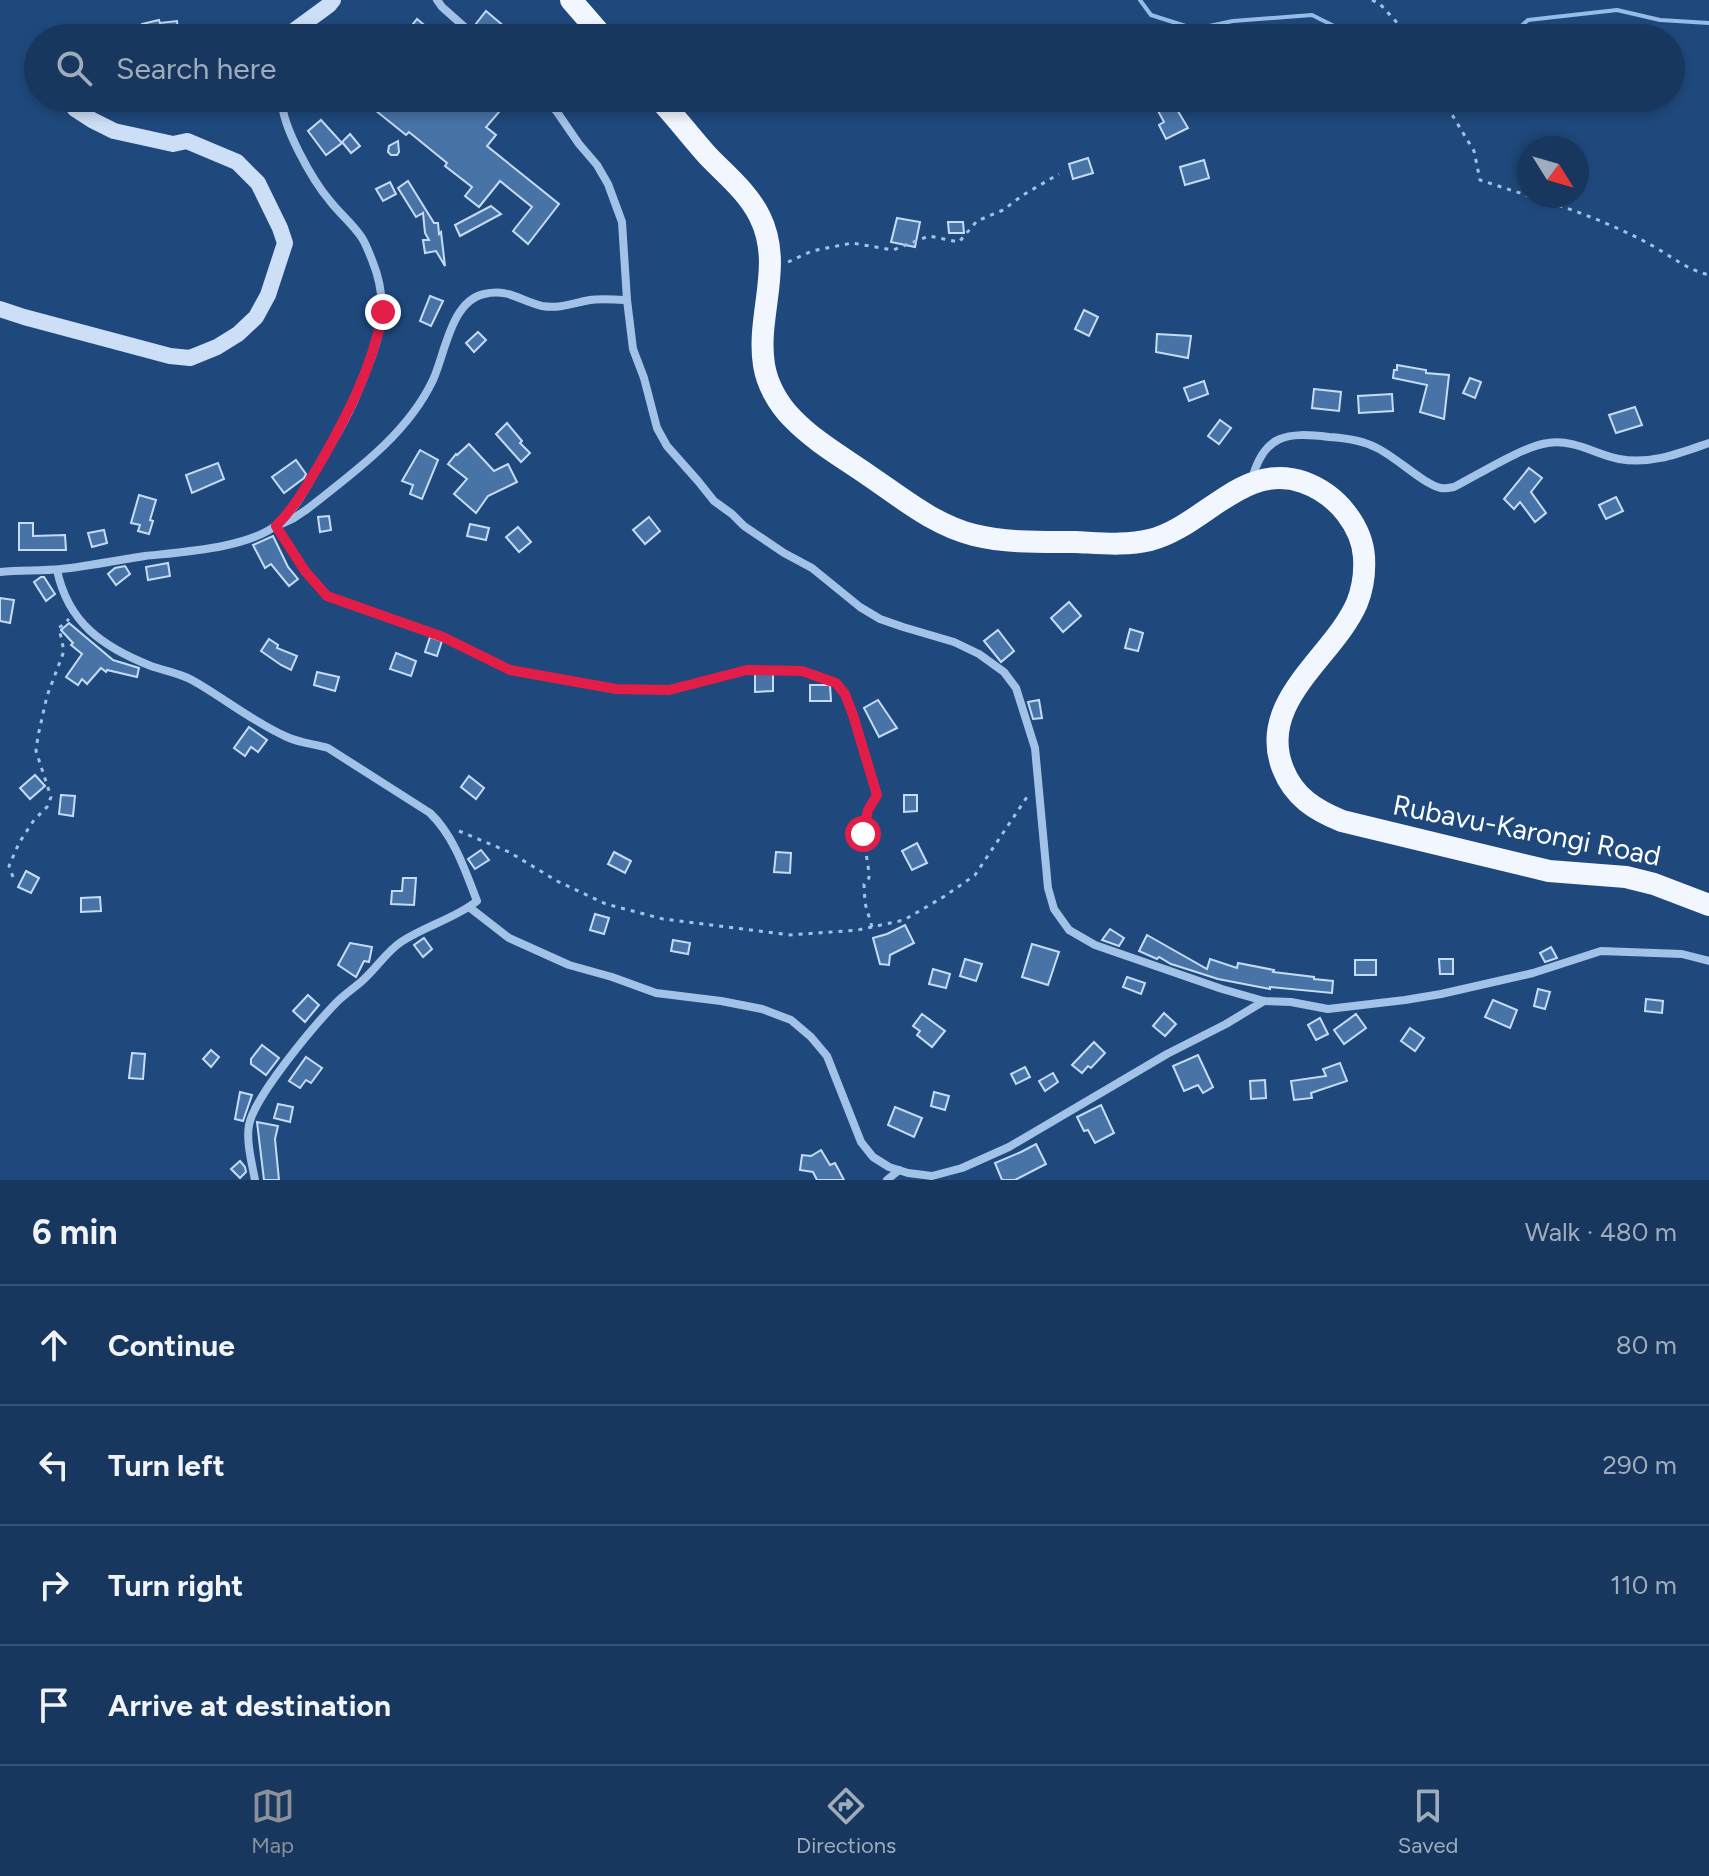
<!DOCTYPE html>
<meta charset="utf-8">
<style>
:root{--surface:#17375e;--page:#244267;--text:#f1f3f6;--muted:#9eacbc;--line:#365173;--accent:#8c9099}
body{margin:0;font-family:Figtree,sans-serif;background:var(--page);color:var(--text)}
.compass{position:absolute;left:1517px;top:136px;width:72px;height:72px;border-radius:50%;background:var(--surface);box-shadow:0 4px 12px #0003;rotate:127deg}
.stop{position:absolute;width:24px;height:24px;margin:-18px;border:6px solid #e11d48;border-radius:50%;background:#fff}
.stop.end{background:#e11d48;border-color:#fff;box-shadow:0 2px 8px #0008}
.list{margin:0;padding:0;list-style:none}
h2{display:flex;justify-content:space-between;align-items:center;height:104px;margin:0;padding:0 32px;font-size:34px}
h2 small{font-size:26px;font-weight:400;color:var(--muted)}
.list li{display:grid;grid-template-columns:52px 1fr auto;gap:24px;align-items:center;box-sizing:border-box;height:120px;padding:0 32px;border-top:2px solid var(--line)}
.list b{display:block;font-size:30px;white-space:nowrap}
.list em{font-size:26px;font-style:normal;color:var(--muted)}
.icon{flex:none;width:44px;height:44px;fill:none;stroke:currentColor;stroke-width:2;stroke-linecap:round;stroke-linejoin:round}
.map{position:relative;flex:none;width:1709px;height:1180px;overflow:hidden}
.search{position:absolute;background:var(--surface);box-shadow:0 4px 12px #0003;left:24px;right:24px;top:24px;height:88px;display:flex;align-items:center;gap:20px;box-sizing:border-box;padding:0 28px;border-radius:44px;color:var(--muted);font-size:30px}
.sheet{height:584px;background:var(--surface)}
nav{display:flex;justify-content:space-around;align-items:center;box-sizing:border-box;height:112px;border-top:2px solid var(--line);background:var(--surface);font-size:22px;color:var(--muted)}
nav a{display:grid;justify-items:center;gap:4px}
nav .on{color:var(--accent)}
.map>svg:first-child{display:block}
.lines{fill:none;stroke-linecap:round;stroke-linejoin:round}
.stream{stroke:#96bde8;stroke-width:4}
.building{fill:#4873a7;stroke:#c6dcf5;stroke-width:2}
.path{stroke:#a3c2e7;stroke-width:3;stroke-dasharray:4 6;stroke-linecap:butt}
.minor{stroke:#a3c2e7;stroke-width:8}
.secondary{stroke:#cddff6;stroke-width:16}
.trunk{stroke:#f2f6fe;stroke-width:22}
.route{stroke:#e11d48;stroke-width:10}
.labels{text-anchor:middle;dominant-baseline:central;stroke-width:8;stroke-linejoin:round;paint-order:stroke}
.street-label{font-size:28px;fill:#fff;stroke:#1f497d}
</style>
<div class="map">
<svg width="1709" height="1180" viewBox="0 0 1709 1180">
<rect width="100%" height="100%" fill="#1f497d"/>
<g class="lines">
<!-- stream -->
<g class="stream">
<polyline points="1140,0 1151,15 1195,29 1233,21 1312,15 1358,38"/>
<polyline points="1508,38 1528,20 1617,10 1660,20 1709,23"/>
</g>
</g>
<!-- building -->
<g class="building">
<polygon points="486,11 518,38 490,38 475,25"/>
<polygon points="417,19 440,38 402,38"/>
<polygon points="159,20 160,23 177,21 179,38 145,38 142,24"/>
<polygon points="360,98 511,98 486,127 496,135 487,146 559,204 528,244 513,231 532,207 500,181 479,207 465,196 472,187 445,166 447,163 409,132 406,135"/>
<polygon points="1172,101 1188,128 1166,139 1159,125 1164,122 1157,109"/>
<polygon points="321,120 342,143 326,155 308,131"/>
<polygon points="350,134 360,146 351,153 342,142"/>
<polygon points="398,141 399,152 397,155 391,155 388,152 389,146"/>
<polygon points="1088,158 1093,173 1073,179 1069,164"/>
<polygon points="1204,160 1209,178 1185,185 1180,167"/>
<polygon points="408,181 434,223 438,223 439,234 441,232 445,266 436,251 425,253 423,240 429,240 425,233 423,213 416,217 398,188"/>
<polygon points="390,182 396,194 383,201 376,189"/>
<polygon points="491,206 501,214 460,236 455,225"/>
<polygon points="897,218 920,222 915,247 891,242"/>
<polygon points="948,222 963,222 964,233 949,233"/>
<polygon points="430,296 443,301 431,326 420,321"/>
<polygon points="1084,310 1098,317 1089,336 1075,329"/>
<polygon points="478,332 486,340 474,352 466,343"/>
<polygon points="1157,334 1191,336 1188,358 1156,352"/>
<polygon points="1397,365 1426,370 1426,373 1449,375 1444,419 1420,412 1427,385 1393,378 1394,370 1397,370"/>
<polygon points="1470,378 1481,382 1475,398 1463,393"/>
<polygon points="1204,381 1208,394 1189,401 1184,388"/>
<polygon points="1314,389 1341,392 1339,411 1312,408"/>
<polygon points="1392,394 1393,411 1359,413 1358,396"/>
<polygon points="1635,407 1642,425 1616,433 1609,415"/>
<polygon points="1220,420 1231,428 1219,444 1208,436"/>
<polygon points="507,423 522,441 520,443 530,453 521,462 496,434"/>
<polygon points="469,444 494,471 508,464 517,482 488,496 476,513 454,494 467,479 448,464 456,454 457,455"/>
<polygon points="420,450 438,460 422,499 410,494 413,485 402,481"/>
<polygon points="296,460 306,474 304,478 284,493 272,477"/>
<polygon points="218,463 224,479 192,493 186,475"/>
<polygon points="1529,468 1542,478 1531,492 1546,513 1535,522 1520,502 1514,509 1504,499"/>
<polygon points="139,495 156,500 150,520 153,521 149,534 138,531 140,525 131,523"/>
<polygon points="1616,497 1623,511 1606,519 1599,505"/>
<polygon points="329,516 331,530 320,532 318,517"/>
<polygon points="649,517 660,531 645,544 633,530"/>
<polygon points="19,523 33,523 33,536 65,535 66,550 19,550"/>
<polygon points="470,524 489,528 486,540 467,536"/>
<polygon points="518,527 531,542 519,552 506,537"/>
<polygon points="104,530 107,543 92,547 88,533"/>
<polygon points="273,536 288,567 298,579 289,586 271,564 265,568 253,545"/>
<polygon points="168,563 170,576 148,580 146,567"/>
<polygon points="125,566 130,574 116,585 108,574 115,568"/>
<polygon points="41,577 44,577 55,594 46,601 34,582"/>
<polygon points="0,598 14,600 10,623 0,621"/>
<polygon points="1069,602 1081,616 1063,632 1051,618"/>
<polygon points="69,623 113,660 139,668 137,677 107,670 106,672 101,668 87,684 82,679 78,685 66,677 82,654 71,645 73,643 61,630"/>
<polygon points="1130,629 1143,633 1138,651 1125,648"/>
<polygon points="998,630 1014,651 1001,662 984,641"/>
<polygon points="430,637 442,641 437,656 425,652"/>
<polygon points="269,639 278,645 277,648 297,656 291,670 281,665 261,651"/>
<polygon points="396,653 416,661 411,676 390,669"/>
<polygon points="317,672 339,677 335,691 314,685"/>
<polygon points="755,674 773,674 773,691 755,692"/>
<polygon points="810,685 830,685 831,701 810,701"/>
<polygon points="878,700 897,728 879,737 864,708"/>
<polygon points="1039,700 1042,718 1033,719 1028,702"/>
<polygon points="249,727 267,740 258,752 251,747 245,756 234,748"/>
<polygon points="35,775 45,786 30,799 20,788"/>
<polygon points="469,776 484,788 476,799 461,787"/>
<polygon points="61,795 75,796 73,816 59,814"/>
<polygon points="904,795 917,795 917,811 904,812"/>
<polygon points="917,843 927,863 912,870 902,851"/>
<polygon points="481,850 489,860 475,869 468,859"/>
<polygon points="614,852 631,861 625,873 608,864"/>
<polygon points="776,852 791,853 790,873 774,872"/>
<polygon points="26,871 39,878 31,893 18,887"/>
<polygon points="403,878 416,878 414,905 391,904 392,891 402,891"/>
<polygon points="100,897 101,911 81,912 81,898"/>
<polygon points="595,914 609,918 604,934 590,930"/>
<polygon points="905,925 914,943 890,955 889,965 880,964 873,938 887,934"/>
<polygon points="1110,929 1124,938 1119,946 1102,940"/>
<polygon points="1147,935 1207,969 1210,959 1237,968 1238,963 1274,970 1273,972 1314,977 1314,979 1333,981 1332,993 1270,987 1270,989 1218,979 1190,970 1171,964 1159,957 1157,959 1139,951"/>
<polygon points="424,938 432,949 423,957 414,945"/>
<polygon points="673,940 690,943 688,954 671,951"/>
<polygon points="350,943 372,947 369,962 364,961 356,977 338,965"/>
<polygon points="1032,944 1059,952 1048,985 1022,977"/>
<polygon points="1551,947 1557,958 1545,962 1540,953"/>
<polygon points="965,959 982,964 976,981 960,976"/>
<polygon points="1439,959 1453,959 1453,974 1440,974"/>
<rect x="1355" y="960" width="21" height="15"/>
<polygon points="933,969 950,974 946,988 929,984"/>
<polygon points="1127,977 1145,983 1141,994 1123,987"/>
<polygon points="1538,989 1550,992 1545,1009 1534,1006"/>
<polygon points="308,995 319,1005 305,1022 293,1011"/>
<polygon points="1646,999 1663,1001 1662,1013 1645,1011"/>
<polygon points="1493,1000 1517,1010 1510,1028 1485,1017"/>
<polygon points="1164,1013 1176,1024 1165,1036 1153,1026"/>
<polygon points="922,1014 945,1031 932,1047 917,1035 920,1031 913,1026"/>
<polygon points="1356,1014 1366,1028 1344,1044 1334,1030"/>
<polygon points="1320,1018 1328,1034 1316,1040 1308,1025"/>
<polygon points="1410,1028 1424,1038 1415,1051 1401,1041"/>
<polygon points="1094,1042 1105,1053 1091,1068 1088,1066 1082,1073 1072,1065"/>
<polygon points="262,1045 279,1058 266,1075 251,1064 251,1059"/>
<polygon points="211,1050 219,1057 211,1067 203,1059"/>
<polygon points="132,1053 145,1054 143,1079 129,1078"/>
<polygon points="1198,1055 1213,1087 1203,1093 1198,1085 1184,1091 1173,1066"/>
<polygon points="306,1057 322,1068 311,1083 306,1080 300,1088 289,1081"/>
<polygon points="1340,1063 1347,1081 1311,1093 1312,1098 1294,1100 1291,1081 1326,1076 1323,1069"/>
<polygon points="1025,1067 1030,1077 1016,1084 1011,1074"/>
<polygon points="1053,1073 1058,1082 1045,1091 1039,1081"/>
<polygon points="1265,1080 1266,1098 1251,1099 1250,1081"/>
<polygon points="240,1092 252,1095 243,1121 235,1119"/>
<polygon points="934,1092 949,1096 945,1110 931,1106"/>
<polygon points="278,1104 293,1107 290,1122 274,1118"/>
<polygon points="1101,1105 1114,1133 1095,1143 1088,1130 1084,1131 1077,1117"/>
<polygon points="895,1107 922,1118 914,1137 888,1125"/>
<polygon points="257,1122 278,1126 275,1139 279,1180 264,1180"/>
<polygon points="1036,1144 1046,1164 1015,1180 1002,1180 995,1163 1021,1152"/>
<polygon points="821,1150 830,1165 835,1163 844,1180 817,1180 813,1172 800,1170 802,1155 811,1156"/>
<polygon points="240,1161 245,1167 246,1172 240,1178 231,1169"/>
</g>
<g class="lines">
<!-- path -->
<g class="path">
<polyline points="1372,0 1380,4 1411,38"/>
<polyline points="1442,98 1474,151 1480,180 1529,196"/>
<path d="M1530 196C1572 209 1615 225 1653 246 1672 257 1688 270 1709 275"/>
<polyline points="788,262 812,251 852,243 893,250 929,236 959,242 977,221 1003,210 1023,195 1059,174"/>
<path d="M282 535 305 571 327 596 443 637 510 670 616 689 669 690 747 670 802 671 836 683 845 694 853 715 877 795C870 807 864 819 864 832 863 845 869 863 869 878L864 884 865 903 872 927"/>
<polyline points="459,831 509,852 557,881 606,904 663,919 790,935 858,930 904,920 945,896 975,875 1027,797"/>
<polyline points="13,877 9,866 19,843 34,820 47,807 51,797 36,751 38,736 47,696 64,651 59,628 69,619"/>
</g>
<!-- minor -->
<g class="minor">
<polyline points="437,0 442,7 477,38"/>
<polyline points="545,98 557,112 579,144 597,165 608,184 622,222 627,300 633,349 644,378 657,428 667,446 698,481 714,501 732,514 744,526 784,553 812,568 860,607 880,619 903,627 954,642 979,654 1004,672 1016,688 1035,748 1048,888 1054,909 1069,930 1095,945 1222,989 1264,1001 1291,1002 1328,1009 1405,1000 1441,994 1533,973 1601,951 1682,954 1709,961"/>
<path d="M1252 479C1264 434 1287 432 1329 437 1346 438 1362 440 1377 448 1396 457 1423 484 1441 488 1445 489 1449 488 1454 487 1478 475 1523 446 1548 443 1574 439 1595 454 1619 459 1651 465 1680 453 1709 443"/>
<path d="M281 524 294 518 306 510C353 473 407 435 433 380 445 354 451 301 484 294 509 288 520 301 542 306 560 309 574 303 590 300 602 298 615 300 627 300"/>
<path d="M57 570C68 623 103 647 151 666 165 671 179 673 192 680 224 698 253 722 287 737 300 743 314 744 328 748L430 813C454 836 465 870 477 901 456 918 425 926 401 942 386 952 376 969 362 981 353 989 342 996 334 1005 313 1027 254 1097 249 1125 246 1141 252 1164 255 1180"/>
<path d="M0 572C20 570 41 571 61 569 89 566 117 560 145 556 182 552 251 548 279 523 296 509 306 487 317 469 331 444 347 420 357 394 377 345 393 311 372 260 369 253 366 244 362 238 353 224 340 214 330 201 313 181 280 124 282 98"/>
<polyline points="469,907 509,938 569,965 612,977 656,993 721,1001 762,1009 791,1020 811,1037 827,1056 861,1142 873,1157 889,1167 908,1173 932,1176 962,1168 1009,1147 1167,1054 1226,1024 1264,1001"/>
<polyline points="887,1180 899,1170"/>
</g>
<!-- secondary -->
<g class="secondary">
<polyline points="284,38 329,5 333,0"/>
<polyline points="0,309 24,317 170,356 190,358 217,347 238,334 256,317 268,295 285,243 280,228 258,183 237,162 187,141 173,144 114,131 92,120 75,109 67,98"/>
</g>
<!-- trunk -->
<g class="trunk">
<polyline points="571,0 604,38"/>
<path d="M658 98C675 116 690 136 707 155 725 174 748 192 760 217 784 266 756 315 764 365 767 384 778 404 792 418 814 441 842 457 868 475 902 498 934 525 974 535 1007 543 1041 542 1075 542 1099 543 1126 546 1150 540 1203 527 1243 461 1303 482 1320 488 1335 499 1346 513 1356 526 1363 541 1364 557 1365 573 1363 588 1357 603 1334 657 1256 701 1283 769 1294 797 1315 810 1342 821L1549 871 1626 877 1654 884 1709 905"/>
</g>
</g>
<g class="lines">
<!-- route -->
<path class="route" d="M383 312C372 368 347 416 319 465 306 487 294 508 276 526L305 571 327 596 443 637 510 670 616 689 669 690 747 670 802 671 836 683 845 694 853 715 877 795 868 810 863 834"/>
</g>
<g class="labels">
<!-- street labels -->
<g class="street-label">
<text transform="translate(1527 830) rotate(11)">Rubavu-Karongi Road</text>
</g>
</g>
</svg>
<svg class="compass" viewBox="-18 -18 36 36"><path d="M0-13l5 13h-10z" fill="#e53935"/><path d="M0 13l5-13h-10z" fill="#9eacbc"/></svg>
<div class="stop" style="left:863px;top:834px"></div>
<div class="stop end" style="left:383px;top:312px"></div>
<div class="search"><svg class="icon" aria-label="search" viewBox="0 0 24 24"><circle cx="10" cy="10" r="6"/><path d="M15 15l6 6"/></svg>Search here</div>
</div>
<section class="sheet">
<h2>6 min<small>Walk · 480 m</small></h2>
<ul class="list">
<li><svg class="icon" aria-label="ahead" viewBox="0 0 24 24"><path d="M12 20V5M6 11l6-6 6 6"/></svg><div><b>Continue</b></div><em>80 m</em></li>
<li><svg class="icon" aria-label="left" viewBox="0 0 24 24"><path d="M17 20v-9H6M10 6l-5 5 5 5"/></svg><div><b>Turn left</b></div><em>290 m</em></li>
<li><svg class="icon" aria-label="right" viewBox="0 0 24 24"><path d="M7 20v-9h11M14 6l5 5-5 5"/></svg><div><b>Turn right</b></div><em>110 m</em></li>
<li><svg class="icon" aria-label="arrive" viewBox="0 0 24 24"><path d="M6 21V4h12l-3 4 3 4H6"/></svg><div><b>Arrive at destination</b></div></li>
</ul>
</section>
<nav>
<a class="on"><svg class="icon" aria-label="map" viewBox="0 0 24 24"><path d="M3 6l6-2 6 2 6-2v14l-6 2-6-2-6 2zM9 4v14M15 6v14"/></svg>Map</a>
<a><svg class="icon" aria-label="directions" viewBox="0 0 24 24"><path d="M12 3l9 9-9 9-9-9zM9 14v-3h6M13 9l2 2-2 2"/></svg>Directions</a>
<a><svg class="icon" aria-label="saved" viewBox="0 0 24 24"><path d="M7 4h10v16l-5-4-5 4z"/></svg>Saved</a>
</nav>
